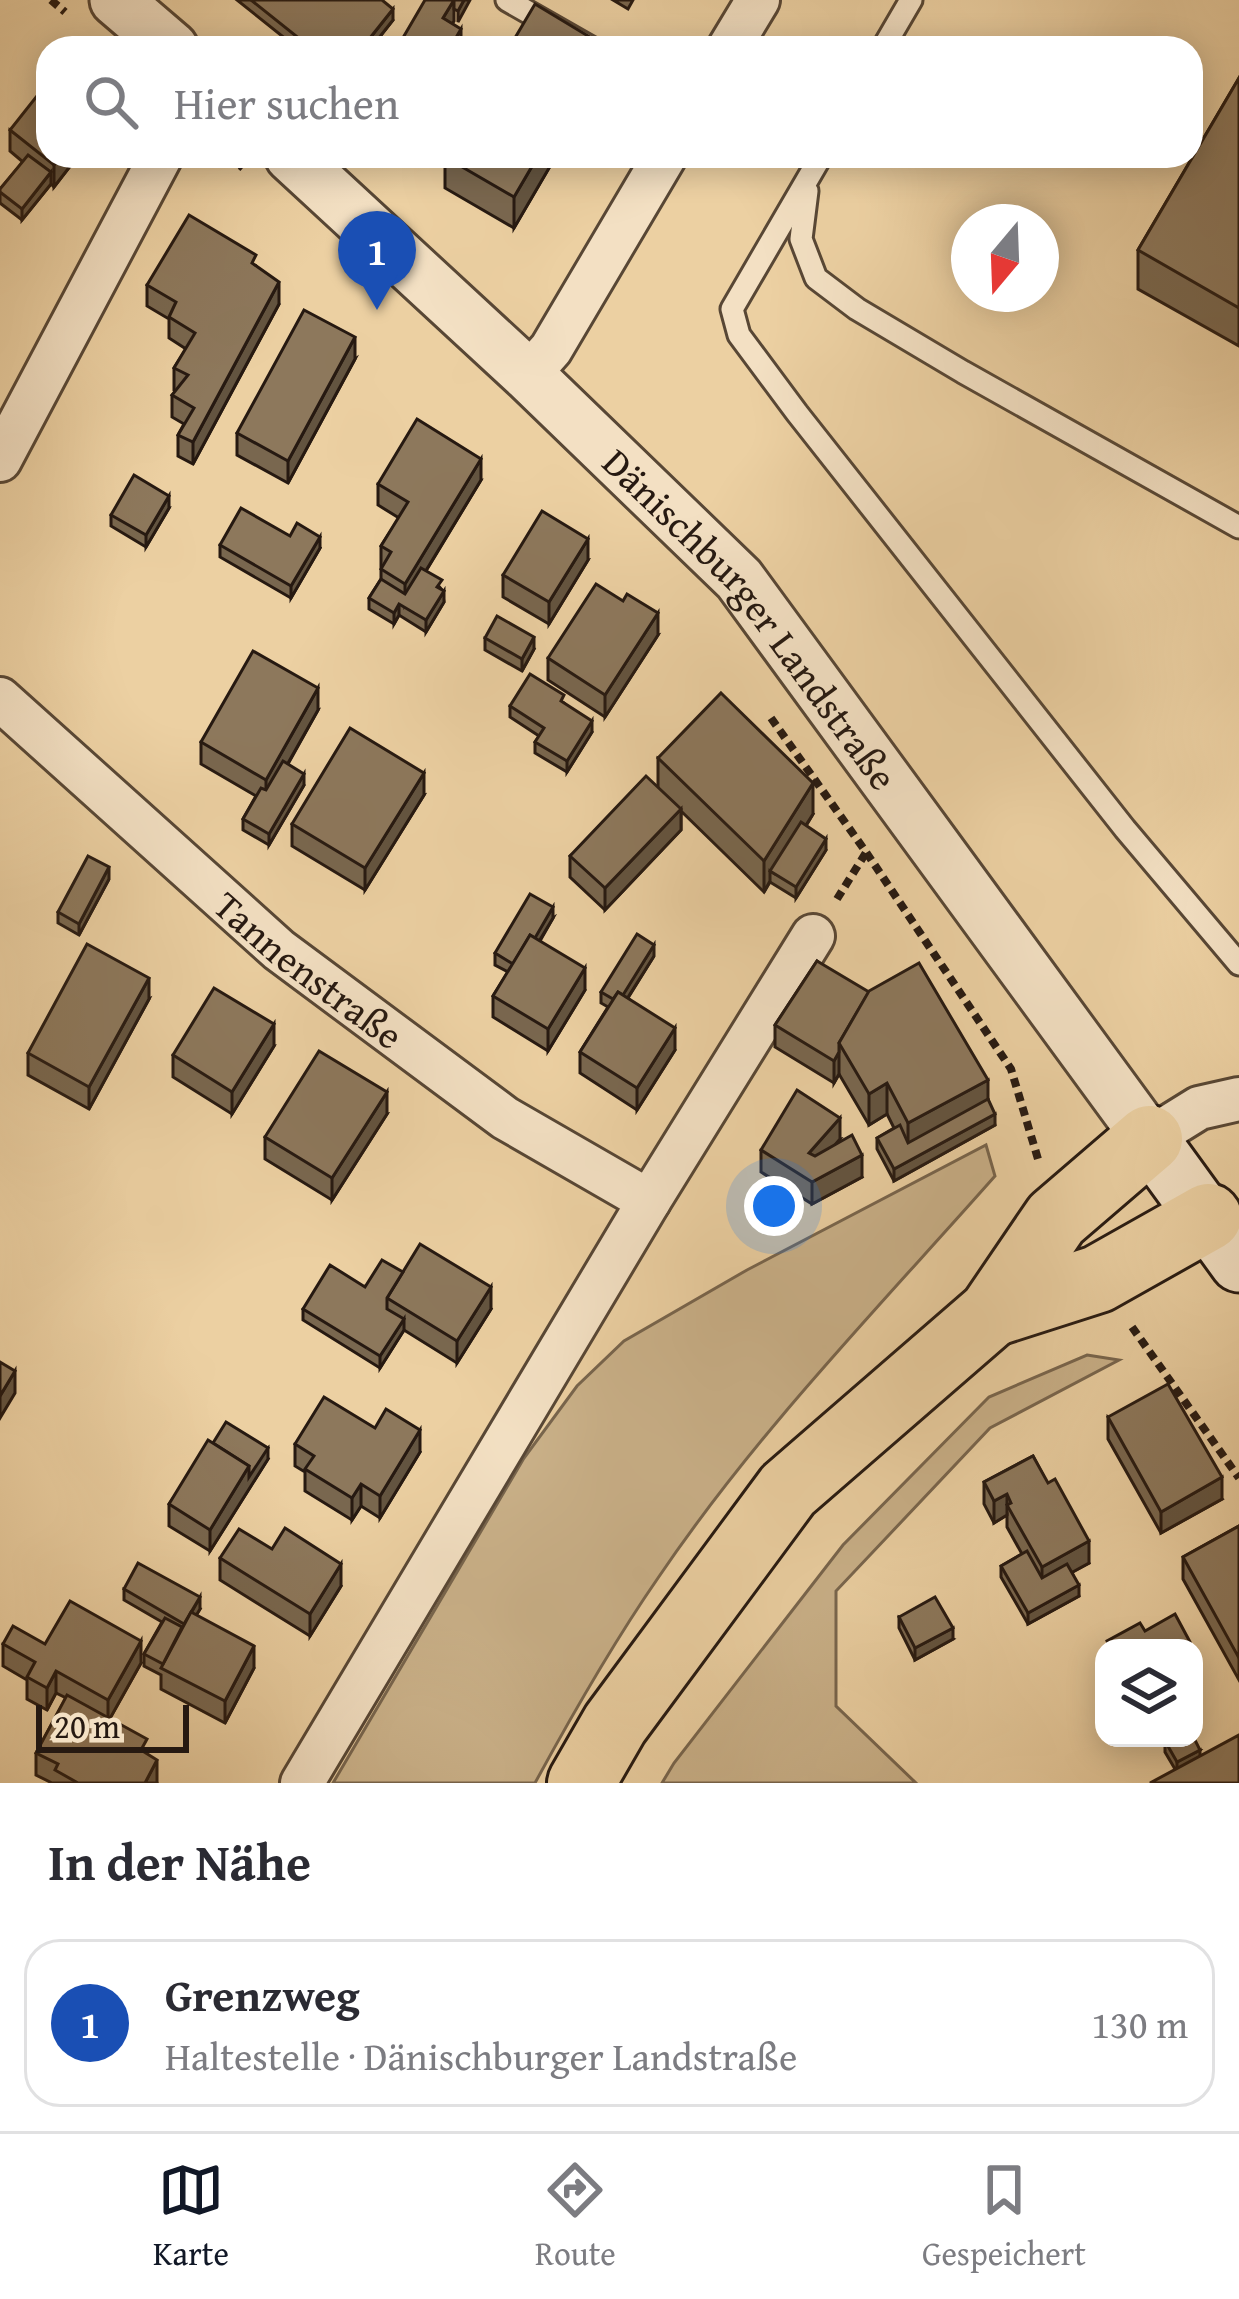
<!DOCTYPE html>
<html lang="de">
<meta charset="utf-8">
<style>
:root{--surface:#fff;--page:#f2f2f3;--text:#2b2b33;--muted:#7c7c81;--line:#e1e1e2;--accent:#111827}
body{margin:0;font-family:"Gentium Book Plus",serif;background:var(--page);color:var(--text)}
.controls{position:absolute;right:36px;bottom:36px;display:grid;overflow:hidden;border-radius:24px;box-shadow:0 6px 30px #0003}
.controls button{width:108px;height:108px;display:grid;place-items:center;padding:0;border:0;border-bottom:3px solid var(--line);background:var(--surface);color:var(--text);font:60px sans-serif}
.compass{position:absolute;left:951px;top:204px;width:108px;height:108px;border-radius:50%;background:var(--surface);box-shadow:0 6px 30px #0003;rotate:199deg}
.scale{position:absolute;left:36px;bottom:30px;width:153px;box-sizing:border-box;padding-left:12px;border:6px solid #261911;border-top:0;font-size:33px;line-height:42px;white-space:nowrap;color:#261911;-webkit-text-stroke:9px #f3e0c3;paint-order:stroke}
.you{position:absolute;left:774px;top:1206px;width:42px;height:42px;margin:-30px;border:9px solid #fff;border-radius:50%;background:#1a73e8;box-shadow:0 0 0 18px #1a73e833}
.badge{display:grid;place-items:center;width:78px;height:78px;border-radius:50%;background:var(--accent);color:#fff;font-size:39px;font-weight:700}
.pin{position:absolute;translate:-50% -99px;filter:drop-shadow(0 3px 6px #0008)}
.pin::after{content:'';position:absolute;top:63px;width:42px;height:36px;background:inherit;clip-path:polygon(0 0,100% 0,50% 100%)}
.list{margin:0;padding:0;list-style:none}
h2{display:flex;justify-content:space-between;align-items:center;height:156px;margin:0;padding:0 48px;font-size:51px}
h2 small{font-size:39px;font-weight:400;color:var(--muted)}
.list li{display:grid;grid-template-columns:78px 1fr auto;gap:36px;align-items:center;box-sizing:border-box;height:168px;margin:0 24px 24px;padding:0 24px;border:3px solid var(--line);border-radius:36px}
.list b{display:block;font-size:45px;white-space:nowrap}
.list p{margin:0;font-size:39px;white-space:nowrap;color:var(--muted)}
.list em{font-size:39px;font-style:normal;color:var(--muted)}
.icon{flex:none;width:66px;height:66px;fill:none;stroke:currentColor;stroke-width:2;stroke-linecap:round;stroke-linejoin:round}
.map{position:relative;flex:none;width:1239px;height:1783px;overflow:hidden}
.search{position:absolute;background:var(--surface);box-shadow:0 6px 30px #0003;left:36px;right:36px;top:36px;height:132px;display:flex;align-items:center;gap:30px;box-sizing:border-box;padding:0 42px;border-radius:36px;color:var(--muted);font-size:45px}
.sheet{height:348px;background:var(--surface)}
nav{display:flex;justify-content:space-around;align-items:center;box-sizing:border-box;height:168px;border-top:3px solid var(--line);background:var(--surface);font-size:33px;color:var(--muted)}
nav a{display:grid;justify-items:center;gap:6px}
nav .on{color:var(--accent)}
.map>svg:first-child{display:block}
.green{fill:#cab189;stroke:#78654d;stroke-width:3}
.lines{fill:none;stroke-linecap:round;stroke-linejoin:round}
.service-casing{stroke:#584735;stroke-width:27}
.minor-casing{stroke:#584735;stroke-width:48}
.tertiary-casing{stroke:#584735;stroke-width:57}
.secondary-casing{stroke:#261911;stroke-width:63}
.motorway-casing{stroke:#261911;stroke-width:72}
.path{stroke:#261911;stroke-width:8;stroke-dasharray:9 6;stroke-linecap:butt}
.service{stroke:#f3e0c3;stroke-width:21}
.minor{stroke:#f3e0c3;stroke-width:42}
.tertiary{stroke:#f3e0c3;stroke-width:51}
.secondary{stroke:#f3e0c3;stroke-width:57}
.motorway{stroke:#ecd0a2;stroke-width:66}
.wall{fill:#79674f;stroke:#261911;stroke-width:3}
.shaded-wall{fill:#635440;stroke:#261911;stroke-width:3}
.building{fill:#8d785c;stroke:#261911;stroke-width:3}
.labels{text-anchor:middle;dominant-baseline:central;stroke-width:10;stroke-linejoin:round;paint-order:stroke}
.street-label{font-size:39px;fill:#261911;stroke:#f3e0c3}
</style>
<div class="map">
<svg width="1239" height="1783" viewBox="0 0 1239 1783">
<rect width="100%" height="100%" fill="#ecd0a2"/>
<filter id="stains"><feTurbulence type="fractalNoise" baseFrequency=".00167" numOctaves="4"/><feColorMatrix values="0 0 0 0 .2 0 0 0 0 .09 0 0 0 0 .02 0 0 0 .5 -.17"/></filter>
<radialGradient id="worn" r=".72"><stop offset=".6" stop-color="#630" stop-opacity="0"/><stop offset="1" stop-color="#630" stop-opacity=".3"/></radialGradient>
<!-- green -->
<g class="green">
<path d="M986 1145 995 1176C880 1306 756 1433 658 1578 613 1643 573 1713 535 1783H333L524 1458 577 1386 624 1341 747 1270Z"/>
<polygon points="1087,1355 1119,1360 990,1428 836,1591 836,1706 916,1783 662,1783 674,1763 843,1545 989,1397"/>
</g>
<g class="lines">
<defs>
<g id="service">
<polyline points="507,0 591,48"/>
<polyline points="883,48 911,0"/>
<polyline points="821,156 732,309 739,335 797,413 1125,829 1239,964"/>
<polyline points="807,191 801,239 816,278 857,309 963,372 1239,527"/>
</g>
<g id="minor">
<polyline points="729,48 758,0"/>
<polyline points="528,375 551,349 665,156"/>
<polyline points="0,460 161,156"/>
<path id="s1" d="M0 699 279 950 505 1118 649 1201"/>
<polyline points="1149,1139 1199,1108 1239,1099"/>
<polyline points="302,1783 649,1201 813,936"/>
</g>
<g id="tertiary">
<polyline points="116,0 172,48"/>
<path id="s2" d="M291 156 528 375 739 579 1149 1139"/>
</g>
<polyline id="secondary" points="1149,1139 1239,1263"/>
<g id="motorway">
<polyline points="992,1313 1098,1279 1208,1217"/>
<polyline points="581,1783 615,1724 788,1490 992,1313 1056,1219 1149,1139"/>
</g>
</defs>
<!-- service casing -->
<use href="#service" class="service-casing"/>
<!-- minor casing -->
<use href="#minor" class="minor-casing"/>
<!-- tertiary casing -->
<use href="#tertiary" class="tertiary-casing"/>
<!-- secondary casing -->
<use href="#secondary" class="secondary-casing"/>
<!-- motorway casing -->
<use href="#motorway" class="motorway-casing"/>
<!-- path -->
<g class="path">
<polyline points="51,0 65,12"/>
<polyline points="229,156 243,168"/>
<polyline points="771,718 866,852 1011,1069 1038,1159"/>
<polyline points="837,899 867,851"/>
<polyline points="1132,1327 1239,1478"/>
</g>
<!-- service -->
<use href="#service" class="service"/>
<!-- minor -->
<use href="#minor" class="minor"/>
<!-- tertiary -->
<use href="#tertiary" class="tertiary"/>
<!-- secondary -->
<use href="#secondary" class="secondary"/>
<!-- motorway -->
<use href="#motorway" class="motorway"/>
</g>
<!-- wall -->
<g class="wall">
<polygon points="237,0 382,0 393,20 371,48 297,48"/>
<polygon points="613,0 633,0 628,9"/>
<polygon points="1239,78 1239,346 1138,289 1138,250"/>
<polygon points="10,130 48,156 78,156 54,187 51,184 22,220 0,203 0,189 23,162 10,151"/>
<polygon points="556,156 514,228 445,188 445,157"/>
<polygon points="256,266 279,304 193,464 178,456 178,435 184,424 172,417 172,395 176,391 174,390 174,368 186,349 169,338 169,319 147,306 147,285"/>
<polygon points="355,359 288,483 237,455 237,433"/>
<polygon points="481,480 426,571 442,590 444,602 426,632 399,615 394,624 369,609 369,598 381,579 381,546 399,518 378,505 378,484"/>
<polygon points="169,508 146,547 111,526 111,515"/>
<polygon points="290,536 320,548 291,598 220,557 220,545"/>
<polygon points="588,560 549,624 503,597 503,575"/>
<polygon points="658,635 605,717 548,680 548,658"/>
<polygon points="485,638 534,649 522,671 485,650"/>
<polygon points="564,703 592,732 567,772 535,753 535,742 539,736 510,717 510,706"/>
<polygon points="318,710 288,764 304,785 269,845 243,830 243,819 256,796 201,764 201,742"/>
<polygon points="658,758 813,814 806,826 826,850 796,898 770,882 764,892 681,811 681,830 605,910 570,877 570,856 658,787"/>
<polygon points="424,795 365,890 292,846 292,824"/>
<polygon points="109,879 79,935 58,923 58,912"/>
<polygon points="553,918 540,941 585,990 548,1051 493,1017 493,996 508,972 495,965 495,953"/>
<polygon points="654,956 628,998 675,1050 637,1110 580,1073 580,1052 608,1007 601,1003 601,992"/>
<polygon points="817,961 988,1099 995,1125 894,1181 877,1149 877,1138 894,1128 887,1114 869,1125 839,1074 834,1083 775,1047 775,1025"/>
<polygon points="149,999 89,1109 28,1075 28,1053"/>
<polygon points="274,1046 232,1114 173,1077 173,1055"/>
<polygon points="387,1114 332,1200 265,1159 265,1137"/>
<polygon points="840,1139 835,1145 862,1177 812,1204 761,1172 761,1150"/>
<polygon points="403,1272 491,1309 457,1363 404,1330 380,1368 303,1320 303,1309"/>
<polygon points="1108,1417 1222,1499 1161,1533 1108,1439"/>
<polygon points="375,1428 420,1452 380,1518 361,1506 352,1520 305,1491 305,1472 295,1466 295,1444"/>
<polygon points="213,1443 268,1459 210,1551 169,1526 169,1504"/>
<polygon points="1033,1456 1089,1563 1072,1572 1079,1596 1028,1624 1001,1577 1001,1566 1022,1554 1007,1527 1007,1515 994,1523 984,1504 984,1482"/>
<polygon points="1239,1526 1239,1680 1183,1579 1183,1557"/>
<polygon points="272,1549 341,1586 310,1636 220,1580 220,1558"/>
<polygon points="124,1589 200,1609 196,1615 254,1668 225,1723 161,1689 161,1675 144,1666 144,1654 162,1622 124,1600"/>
<polygon points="899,1617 953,1639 915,1660 899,1628"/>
<polygon points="3,1644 45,1644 141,1663 110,1718 147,1754 157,1783 52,1783 36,1775 36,1753 66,1698 56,1693 47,1710 27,1699 27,1680 3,1666"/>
<polygon points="1165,1741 1200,1750 1175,1769 1165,1752"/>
</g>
<!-- shaded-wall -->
<g class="shaded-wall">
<polygon points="454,0 454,21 443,40 443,18"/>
<polygon points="464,0 470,0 458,22 458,11"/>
<polygon points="393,9 393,20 371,48 362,48"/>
<polygon points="461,29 461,48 450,48"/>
<polygon points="61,156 78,156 54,187 54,165"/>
<polygon points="538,156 556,156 514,228 514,197"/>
<polygon points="51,172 51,184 22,220 22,209"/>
<polygon points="279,282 279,304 193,464 193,442"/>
<polygon points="355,337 355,359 288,483 288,461"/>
<polygon points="481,459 481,480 405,605 405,584"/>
<polygon points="169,496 169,508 146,547 146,535"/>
<polygon points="320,537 320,548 291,598 291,586"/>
<polygon points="588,539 588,560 549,624 549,602"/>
<polygon points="444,591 444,602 426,632 426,620"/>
<polygon points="399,604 399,615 394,624 394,613"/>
<polygon points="658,613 658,635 605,717 605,695"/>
<polygon points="534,637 534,649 522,671 522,659"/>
<polygon points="318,688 318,710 266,802 266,780"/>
<polygon points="592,721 592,732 567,772 567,761"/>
<polygon points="424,773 424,795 365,890 365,868"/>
<polygon points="304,774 304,785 269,845 269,834"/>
<polygon points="813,783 813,814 775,874 770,871 770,881 764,892 764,861"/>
<polygon points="681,809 681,830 605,910 605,888"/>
<polygon points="826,839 826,850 796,898 796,887"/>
<polygon points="109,867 109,879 79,935 79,924"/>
<polygon points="553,907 553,918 517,978 517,966"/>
<polygon points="654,945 654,956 618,1013 618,1002"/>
<polygon points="585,968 585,990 548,1051 548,1029"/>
<polygon points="149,978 149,999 89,1109 89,1087"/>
<polygon points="274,1024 274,1046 232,1114 232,1092"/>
<polygon points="675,1028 675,1050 637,1110 637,1088"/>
<polygon points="839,1052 839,1074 834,1083 834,1061"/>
<polygon points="988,1080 988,1111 908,1154 908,1123"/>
<polygon points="887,1083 887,1114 869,1125 869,1094"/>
<polygon points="387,1092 387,1114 332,1200 332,1178"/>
<polygon points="995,1114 995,1125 894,1181 894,1169"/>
<polygon points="840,1118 840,1139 809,1175 809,1153"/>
<polygon points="862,1155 862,1177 812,1204 812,1182"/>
<polygon points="491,1287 491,1309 457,1363 457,1341"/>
<polygon points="404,1319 404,1330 380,1368 380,1356"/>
<polygon points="15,1371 15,1393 0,1418 0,1396"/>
<polygon points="420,1430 420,1452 380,1518 380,1496"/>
<polygon points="268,1448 268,1459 210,1551 210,1530 249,1466"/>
<polygon points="1222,1477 1222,1499 1161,1533 1161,1512"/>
<polygon points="361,1484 361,1506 352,1520 352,1498"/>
<polygon points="1007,1494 1007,1515 994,1523 994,1501"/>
<polygon points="1089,1541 1089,1563 1042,1589 1042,1567"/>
<polygon points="341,1564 341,1586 310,1636 310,1614"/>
<polygon points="1079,1585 1079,1596 1028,1624 1028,1613"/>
<polygon points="200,1597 200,1609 187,1631 185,1624"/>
<polygon points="953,1628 953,1639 915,1660 915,1648"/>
<polygon points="141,1641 141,1663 108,1722 108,1700"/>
<polygon points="254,1646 254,1668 225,1723 225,1701"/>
<polygon points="56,1671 56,1693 47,1710 47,1688"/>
<polygon points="1200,1750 1200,1761 1177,1773 1177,1762"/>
<polygon points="157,1760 157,1783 145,1783"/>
</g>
<!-- building -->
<g class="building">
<polygon points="251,0 382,0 393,9 362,48 311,48"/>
<polygon points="425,0 454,0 443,18 461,29 450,48 397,48"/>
<polygon points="454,0 464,0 458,11 454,9"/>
<polygon points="535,4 603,45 601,48 509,48"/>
<polygon points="461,39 475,48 456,48"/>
<polygon points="1239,78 1239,308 1138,250"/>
<polygon points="48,82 48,156 61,156 54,165 10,130"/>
<polygon points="28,155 51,172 22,209 0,192 0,189"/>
<polygon points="446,156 538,156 514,197 445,157"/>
<polygon points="189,215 256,255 252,263 279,282 193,442 178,435 194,408 172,395 188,375 174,368 195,333 169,317 176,302 147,285"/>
<polygon points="304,310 355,337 288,461 237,433"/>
<polygon points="417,419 481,459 405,584 381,569 391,552 381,546 408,502 378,484"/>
<polygon points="134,475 169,496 146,535 111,515"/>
<polygon points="241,508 290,536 297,523 320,537 291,586 220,545"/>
<polygon points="542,511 588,539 549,602 503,575"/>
<polygon points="421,568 442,580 437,587 444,591 426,620 399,604 394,613 369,598 381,579 405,594"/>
<polygon points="596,584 623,601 627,594 658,613 605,695 548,658"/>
<polygon points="497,616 534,637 522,659 485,638"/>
<polygon points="253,651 318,688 266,780 201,742"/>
<polygon points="530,674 564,695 561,701 592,721 567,761 535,742 544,728 510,706"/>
<polygon points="721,693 813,783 764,861 658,758"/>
<polygon points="350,728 424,773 365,868 292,824"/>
<polygon points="283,761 304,774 269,834 243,819 261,788 266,790"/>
<polygon points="646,776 681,809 605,888 570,856"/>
<polygon points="801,822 826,839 796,887 770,871"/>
<polygon points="88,856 109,867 79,924 58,912"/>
<polygon points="530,894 553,907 535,938 530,935 513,964 495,953"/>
<polygon points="637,934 654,945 623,995 618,992 613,999 601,992"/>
<polygon points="530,935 585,968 548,1029 493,996"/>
<polygon points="87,944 149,978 89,1087 28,1053"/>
<polygon points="817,961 869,992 839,1043 839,1052 834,1061 775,1025"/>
<polygon points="919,963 988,1080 908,1123 887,1083 869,1094 839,1043 869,991"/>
<polygon points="214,988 274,1024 232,1092 173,1055"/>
<polygon points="618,992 675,1028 637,1088 580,1052"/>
<polygon points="319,1051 387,1092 332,1178 265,1137"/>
<polygon points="797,1090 840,1118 809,1153 815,1156 852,1135 862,1155 812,1182 761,1150"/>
<polygon points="988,1099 995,1114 894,1169 877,1138 900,1125 908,1143"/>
<polygon points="420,1244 491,1287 457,1341 387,1298"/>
<polygon points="382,1260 403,1272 387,1298 387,1309 404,1319 380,1356 303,1309 330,1265 365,1287"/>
<polygon points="0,1362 15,1371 0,1396"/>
<polygon points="1168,1384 1222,1477 1161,1512 1108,1417"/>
<polygon points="324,1397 375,1428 386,1409 420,1430 380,1496 361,1484 352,1498 305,1469 314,1456 295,1444"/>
<polygon points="226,1422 268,1448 249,1477 249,1466 213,1443"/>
<polygon points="208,1440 249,1466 210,1530 169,1504"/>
<polygon points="1033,1456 1048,1483 1055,1479 1089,1541 1042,1567 1007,1505 1011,1503 1007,1494 994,1501 984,1482"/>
<polygon points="1239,1526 1239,1658 1183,1557"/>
<polygon points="285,1528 341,1564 310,1614 220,1558 239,1529 272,1549"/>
<polygon points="1027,1551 1042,1578 1067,1564 1079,1585 1028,1613 1001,1566"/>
<polygon points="138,1563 200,1597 184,1624 124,1589"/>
<polygon points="935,1597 953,1628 915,1648 899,1617"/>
<polygon points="70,1601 141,1641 108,1700 56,1671 47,1688 27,1677 35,1662 3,1644 13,1626 45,1644"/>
<polygon points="191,1612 254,1646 225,1701 161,1668"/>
<polygon points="1175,1614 1190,1642 1179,1648 1110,1648 1107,1641 1140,1623 1145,1631"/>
<polygon points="165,1618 182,1627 163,1664 144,1654"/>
<polygon points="67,1695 147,1739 141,1750 157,1760 145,1783 78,1783 55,1770 58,1764 36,1753"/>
<polygon points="1239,1735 1239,1783 1150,1783"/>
<polygon points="1170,1738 1194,1738 1200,1750 1177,1762 1165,1741"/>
</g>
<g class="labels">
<!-- street labels -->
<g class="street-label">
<text stroke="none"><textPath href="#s2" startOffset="654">Dänischburger Landstraße</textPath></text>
<text stroke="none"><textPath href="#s1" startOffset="411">Tannenstraße</textPath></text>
</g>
</g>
<rect width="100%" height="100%" filter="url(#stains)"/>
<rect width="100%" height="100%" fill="url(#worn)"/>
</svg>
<div class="controls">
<button><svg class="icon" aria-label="layers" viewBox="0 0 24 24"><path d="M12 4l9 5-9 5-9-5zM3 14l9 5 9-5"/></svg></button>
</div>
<svg class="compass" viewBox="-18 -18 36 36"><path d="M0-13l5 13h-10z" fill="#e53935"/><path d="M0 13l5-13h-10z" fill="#7c7c81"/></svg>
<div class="scale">20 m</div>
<div class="you"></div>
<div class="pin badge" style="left:377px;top:310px;background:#1a4fb4">1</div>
<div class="search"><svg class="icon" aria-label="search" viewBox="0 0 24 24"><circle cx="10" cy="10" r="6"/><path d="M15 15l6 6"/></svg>Hier suchen</div>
</div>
<section class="sheet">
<h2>In der Nähe<small></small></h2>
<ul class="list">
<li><span class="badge" style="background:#1a4fb4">1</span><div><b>Grenzweg</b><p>Haltestelle · Dänischburger Landstraße</p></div><em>130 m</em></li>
</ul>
</section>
<nav>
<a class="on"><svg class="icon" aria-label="map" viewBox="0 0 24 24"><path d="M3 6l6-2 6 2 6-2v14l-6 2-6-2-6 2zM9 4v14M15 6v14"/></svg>Karte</a>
<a><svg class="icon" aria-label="directions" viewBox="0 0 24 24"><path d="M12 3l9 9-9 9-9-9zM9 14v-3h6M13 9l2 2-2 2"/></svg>Route</a>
<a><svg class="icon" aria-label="saved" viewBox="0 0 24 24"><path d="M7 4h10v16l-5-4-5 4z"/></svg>Gespeichert</a>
</nav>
